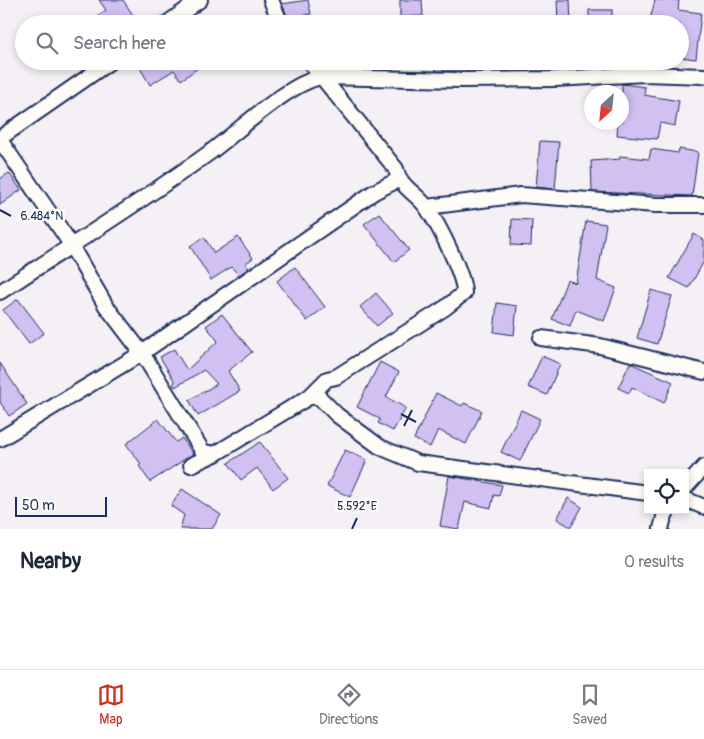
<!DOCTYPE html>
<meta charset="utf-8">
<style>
:root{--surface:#fff;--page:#f2f2f3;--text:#1f2937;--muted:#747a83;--line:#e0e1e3;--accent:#c8321e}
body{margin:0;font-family:Pangolin,sans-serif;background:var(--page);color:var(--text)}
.controls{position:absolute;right:15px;bottom:15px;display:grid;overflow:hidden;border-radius:0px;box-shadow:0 2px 8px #0003}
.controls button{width:45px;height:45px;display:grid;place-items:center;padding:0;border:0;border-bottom:1px solid var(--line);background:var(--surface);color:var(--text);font:25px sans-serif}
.compass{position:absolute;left:584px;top:85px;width:45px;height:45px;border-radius:50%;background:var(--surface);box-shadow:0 2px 8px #0003;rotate:207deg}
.scale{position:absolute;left:15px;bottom:12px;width:92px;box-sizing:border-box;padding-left:5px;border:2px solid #1b2f5e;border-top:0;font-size:14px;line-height:18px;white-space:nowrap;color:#1b2f5e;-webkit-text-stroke:4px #fdfcf7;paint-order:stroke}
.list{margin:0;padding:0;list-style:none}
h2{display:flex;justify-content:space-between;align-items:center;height:65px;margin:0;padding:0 20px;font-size:21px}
h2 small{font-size:16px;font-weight:400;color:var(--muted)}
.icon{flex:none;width:28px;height:28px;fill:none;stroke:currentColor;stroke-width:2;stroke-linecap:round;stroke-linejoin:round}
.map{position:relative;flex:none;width:704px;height:529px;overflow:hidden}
.search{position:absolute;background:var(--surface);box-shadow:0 2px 8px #0003;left:15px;right:15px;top:15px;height:55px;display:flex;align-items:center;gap:12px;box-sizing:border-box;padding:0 18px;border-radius:28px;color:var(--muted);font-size:19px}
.sheet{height:140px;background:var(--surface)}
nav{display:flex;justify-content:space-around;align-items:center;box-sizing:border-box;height:70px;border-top:1px solid var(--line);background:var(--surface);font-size:14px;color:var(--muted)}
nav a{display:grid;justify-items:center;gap:2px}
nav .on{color:var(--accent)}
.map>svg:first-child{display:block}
.building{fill:#d1c0f1;stroke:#1b2f5e}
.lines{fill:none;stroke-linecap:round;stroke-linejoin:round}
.minor-casing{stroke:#1b2f5e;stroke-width:18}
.minor{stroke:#fdfcf7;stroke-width:14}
.ticks{fill:none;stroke:#1b2f5e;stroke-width:2}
.ticks-label{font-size:12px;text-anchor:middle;fill:#1b2f5e;stroke:#fdfcf7;stroke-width:5;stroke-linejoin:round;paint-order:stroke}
</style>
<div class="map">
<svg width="704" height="529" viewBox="0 0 704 529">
<rect width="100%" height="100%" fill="#f4f0f6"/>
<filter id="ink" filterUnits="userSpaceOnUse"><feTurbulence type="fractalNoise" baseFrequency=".02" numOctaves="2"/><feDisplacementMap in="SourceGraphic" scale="10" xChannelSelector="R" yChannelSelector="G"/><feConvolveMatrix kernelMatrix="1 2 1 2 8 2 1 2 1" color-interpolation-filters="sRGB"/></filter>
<g filter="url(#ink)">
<!-- building -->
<g class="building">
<polygon points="99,0 123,0 139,24 87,24 106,10"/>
<polygon points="308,0 311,14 288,18 282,4"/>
<polygon points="400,0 422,0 423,16 400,17"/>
<polygon points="557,0 570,0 571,24 558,24"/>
<polygon points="655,0 679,0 678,10 701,13 696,59 680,57 680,24 649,24"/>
<rect x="589" y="10" width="23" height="14"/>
<polygon points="136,61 160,61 163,67 168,61 208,61 181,80 174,70 150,85"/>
<polygon points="434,61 462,61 463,71 436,71"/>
<polygon points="622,84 645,87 644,95 679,101 675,126 660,123 657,139 617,135 618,122 622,122"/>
<polygon points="540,141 559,142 555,189 536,187"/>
<polygon points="651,149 678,153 679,149 698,152 692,196 592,192 591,161 620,159 620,156 649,159"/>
<polygon points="9,173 21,190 0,205 0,179"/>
<polygon points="379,213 409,250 394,262 364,224"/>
<polygon points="512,219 532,220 531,246 511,245"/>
<polygon points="586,221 606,224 597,280 616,288 604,321 576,310 570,326 552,319 567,280 576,283"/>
<polygon points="694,234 704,240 704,261 689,288 669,278"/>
<polygon points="204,237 214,253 238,237 253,258 245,264 249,268 239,275 231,267 211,280 190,246"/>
<polygon points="295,267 325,307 307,321 277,281"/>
<polygon points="651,290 672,296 657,344 637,338"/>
<polygon points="376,293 393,313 377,326 360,307"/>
<polygon points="18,299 44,333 29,344 3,310"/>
<polygon points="497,303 517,306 514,335 494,332"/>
<polygon points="222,314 252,352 228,371 240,391 198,416 189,400 217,384 204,370 175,387 173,384 175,382 160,357 174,349 187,370 218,341 206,326"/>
<polygon points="542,356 560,364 547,395 528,387"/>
<polygon points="380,362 399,372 386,397 406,408 393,431 378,423 380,419 357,407"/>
<polygon points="0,363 27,404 9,416 0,402"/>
<polygon points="630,363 673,382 664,403 632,387 629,393 618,388"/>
<polygon points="436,393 462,406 464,403 482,411 466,444 438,430 430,447 414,439"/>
<polygon points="521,410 540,419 520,461 501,452"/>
<polygon points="158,419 176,442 182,438 193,454 150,482 139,466 141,464 126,444"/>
<polygon points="260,442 288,478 273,489 257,468 241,480 228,463"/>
<polygon points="345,450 367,460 350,497 327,486"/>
<polygon points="449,476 502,485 499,496 494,495 491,508 465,502 459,529 440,526"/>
<polygon points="182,489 221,515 212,529 180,529 184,515 171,506"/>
<polygon points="568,498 582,507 571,527 557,519"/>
</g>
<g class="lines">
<defs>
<g id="minor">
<polyline points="271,0 281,24"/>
<polyline points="166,24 200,0"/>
<path d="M309 61 396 169C400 188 417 193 427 208 438 224 464 274 464 293L445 308 336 377 327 379 309 397"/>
<polyline points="0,138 111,61"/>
<polyline points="0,140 66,237 106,306 142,353 203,452 215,454 309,397 319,397 337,415 380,447 418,463 648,493"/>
<polyline points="427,207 521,195 656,205 704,205"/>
<path d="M0 292C70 246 141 202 209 153 238 132 287 84 321 77L460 80 555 79 645 74 704 76"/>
<polyline points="541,338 600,346 704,372"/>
<polyline points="0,439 142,353 374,192 398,180"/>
<polyline points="191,465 215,454"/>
<polyline points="685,488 704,467"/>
<polyline points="685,499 704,507"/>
<polyline points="661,529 664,517 668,510"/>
</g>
</defs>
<!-- minor casing -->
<use href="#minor" class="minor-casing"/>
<!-- minor -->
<use href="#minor" class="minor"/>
</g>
</g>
<!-- ticks -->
<path class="ticks" d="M0 210 11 216M401 414 416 422M404 426 412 410M352 529 357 518"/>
<g class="ticks-label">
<text x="42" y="220">6.484°N</text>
<text x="357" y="510">5.592°E</text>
</g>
</svg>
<div class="controls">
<button><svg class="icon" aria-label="locate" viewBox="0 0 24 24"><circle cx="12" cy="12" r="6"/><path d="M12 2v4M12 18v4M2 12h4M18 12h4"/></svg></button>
</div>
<svg class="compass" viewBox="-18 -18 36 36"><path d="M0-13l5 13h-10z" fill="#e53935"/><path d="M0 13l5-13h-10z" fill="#747a83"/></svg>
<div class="scale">50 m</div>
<div class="search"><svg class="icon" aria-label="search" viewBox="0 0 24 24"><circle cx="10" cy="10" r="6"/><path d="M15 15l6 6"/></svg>Search here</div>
</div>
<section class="sheet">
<h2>Nearby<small>0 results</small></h2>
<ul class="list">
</ul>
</section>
<nav>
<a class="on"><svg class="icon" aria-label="map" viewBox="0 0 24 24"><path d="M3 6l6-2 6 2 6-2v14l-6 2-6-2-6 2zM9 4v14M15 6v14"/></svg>Map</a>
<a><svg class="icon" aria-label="directions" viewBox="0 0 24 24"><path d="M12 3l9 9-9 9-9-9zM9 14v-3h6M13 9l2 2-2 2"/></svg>Directions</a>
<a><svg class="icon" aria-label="saved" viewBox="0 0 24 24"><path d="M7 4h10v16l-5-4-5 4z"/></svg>Saved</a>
</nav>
